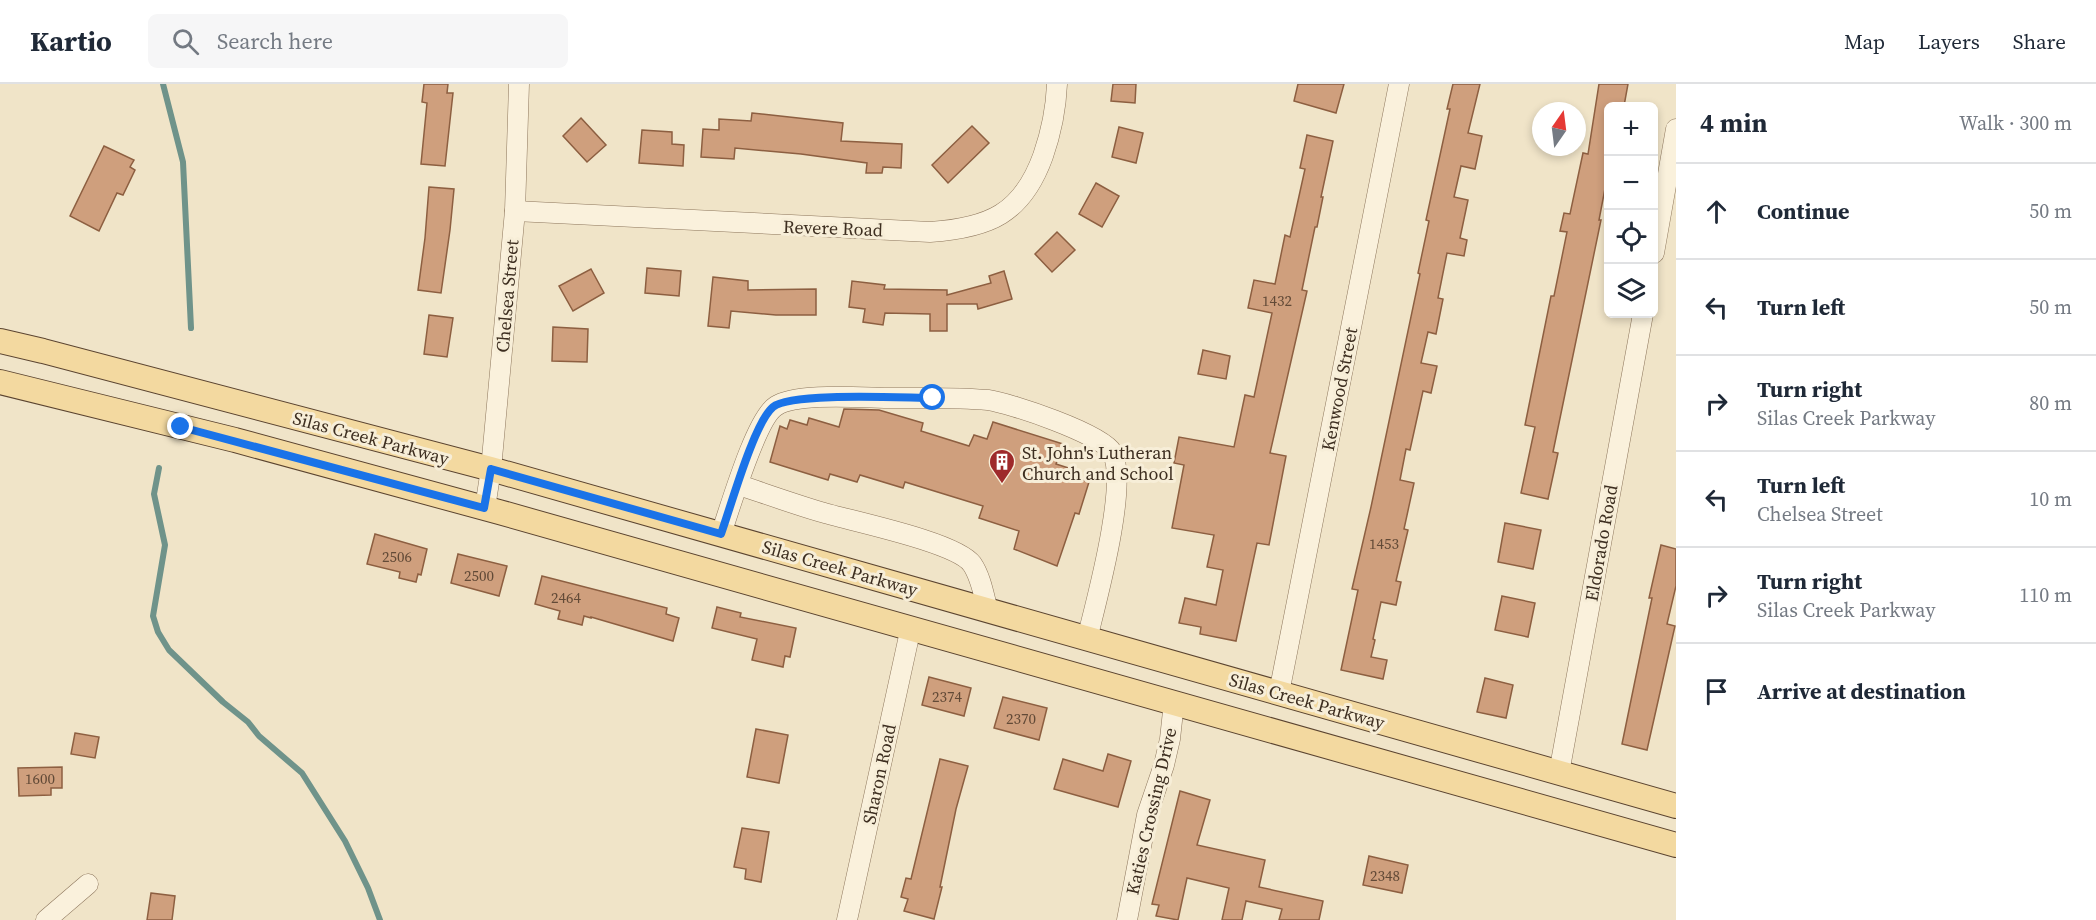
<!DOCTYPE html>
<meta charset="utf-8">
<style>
:root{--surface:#fff;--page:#f6f6f7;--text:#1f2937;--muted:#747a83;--line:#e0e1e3}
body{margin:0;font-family:"Source Serif 4",serif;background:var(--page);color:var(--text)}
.controls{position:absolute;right:18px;top:18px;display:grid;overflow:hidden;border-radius:9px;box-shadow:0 3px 9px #0003}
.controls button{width:54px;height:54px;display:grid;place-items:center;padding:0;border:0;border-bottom:2px solid var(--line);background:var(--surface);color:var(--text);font:30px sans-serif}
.compass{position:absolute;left:1532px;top:18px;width:54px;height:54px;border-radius:50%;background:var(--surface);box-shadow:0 3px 9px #0003;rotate:14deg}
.stop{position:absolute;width:18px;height:18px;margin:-14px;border:4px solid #1a73e8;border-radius:50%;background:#fff}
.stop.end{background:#1a73e8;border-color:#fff;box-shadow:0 2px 6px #0008}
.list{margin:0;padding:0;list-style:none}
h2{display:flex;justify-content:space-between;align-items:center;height:78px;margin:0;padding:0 24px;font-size:26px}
h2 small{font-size:20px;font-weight:400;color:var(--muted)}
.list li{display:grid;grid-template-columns:39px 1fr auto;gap:18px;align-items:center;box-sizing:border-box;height:96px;padding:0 24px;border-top:2px solid var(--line)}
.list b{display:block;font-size:22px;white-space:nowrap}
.list p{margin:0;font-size:20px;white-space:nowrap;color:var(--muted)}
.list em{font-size:20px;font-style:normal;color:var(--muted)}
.icon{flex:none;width:33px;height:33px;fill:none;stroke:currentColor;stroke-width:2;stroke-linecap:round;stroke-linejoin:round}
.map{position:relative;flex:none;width:1676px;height:836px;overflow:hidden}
header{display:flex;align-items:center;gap:36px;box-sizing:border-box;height:84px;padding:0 30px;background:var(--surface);border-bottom:2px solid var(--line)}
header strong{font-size:28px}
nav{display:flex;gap:33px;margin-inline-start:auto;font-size:21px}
.search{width:420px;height:54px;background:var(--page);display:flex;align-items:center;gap:15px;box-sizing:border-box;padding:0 21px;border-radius:9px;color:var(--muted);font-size:22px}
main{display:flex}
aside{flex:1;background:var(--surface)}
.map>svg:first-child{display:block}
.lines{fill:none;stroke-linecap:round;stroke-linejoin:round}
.stream{stroke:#6f938a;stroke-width:6}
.building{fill:#cf9f7d;stroke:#8d5f41;stroke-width:1.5}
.minor-casing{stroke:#8d765c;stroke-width:21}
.major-casing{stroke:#5b4430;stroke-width:26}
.minor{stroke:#faf1dc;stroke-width:20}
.major{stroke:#f3d9a0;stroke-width:24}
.route{stroke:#1a73e8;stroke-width:8}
.labels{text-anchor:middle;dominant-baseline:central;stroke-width:6;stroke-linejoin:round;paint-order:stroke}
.number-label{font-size:15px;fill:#624a37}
.street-label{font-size:18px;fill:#3d2e20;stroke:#f7eed8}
.poi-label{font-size:18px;fill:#3d2e20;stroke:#f7eed8;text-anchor:start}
</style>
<header>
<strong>Kartio</strong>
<div class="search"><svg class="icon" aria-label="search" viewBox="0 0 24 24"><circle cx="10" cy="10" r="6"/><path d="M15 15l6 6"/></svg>Search here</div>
<nav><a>Map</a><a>Layers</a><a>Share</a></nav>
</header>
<main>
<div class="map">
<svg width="1676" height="836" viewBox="0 0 1676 836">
<rect width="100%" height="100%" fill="#f0e4c8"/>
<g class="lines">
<!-- stream -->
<g class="stream">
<polyline points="163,0 183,78 191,244"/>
<polyline points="159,384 154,410 165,461 153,532 158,548 169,566 223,618 248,638 259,652 302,689 345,757 368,804 380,836"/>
</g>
</g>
<!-- building -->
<g class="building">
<polygon points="424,0 448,0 447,9 453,9 445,82 421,80 427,19 422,18"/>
<polygon points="1113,0 1136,0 1135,19 1111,17"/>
<polygon points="1298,0 1344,0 1336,29 1294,17"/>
<polygon points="1453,0 1480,0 1468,49 1482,52 1475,85 1461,82 1454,113 1468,116 1460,154 1467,156 1464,172 1447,169 1438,214 1443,215 1436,250 1428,248 1421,279 1437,282 1431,309 1423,307 1410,366 1406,365 1400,396 1414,399 1404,445 1408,446 1396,497 1401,498 1396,521 1381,518 1373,555 1375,556 1371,573 1387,576 1383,595 1341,586 1358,506 1352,505 1371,423 1420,190 1418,189 1429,137 1426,136 1450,25 1447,25"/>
<polygon points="1599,0 1628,0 1624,22 1608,22 1608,89 1599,136 1601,136 1553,368 1558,369 1548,415 1521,409 1535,343 1525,341 1551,212 1554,212 1567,148 1560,147 1564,129 1570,130 1583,69 1588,70"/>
<polygon points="752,29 843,39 841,57 902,60 901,84 883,83 882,89 866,89 867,79 801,70 735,64 734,75 701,73 703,45 719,46 719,35 751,37"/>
<polygon points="581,34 606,61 587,78 563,52"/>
<polygon points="972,42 989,59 948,99 932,81"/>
<polygon points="1119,43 1143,49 1136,79 1112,73"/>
<polygon points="642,46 672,48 672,60 684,61 683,82 639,79"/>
<polygon points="1307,51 1333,57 1321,113 1323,113 1317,143 1315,143 1302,206 1307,207 1270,369 1286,372 1269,461 1257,459 1236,557 1200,550 1201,543 1179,539 1185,514 1216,521 1223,486 1207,483 1214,451 1172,444 1184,381 1174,379 1179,353 1234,363 1245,311 1254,313 1272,229 1248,224 1254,196 1275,200 1285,151 1290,153 1305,85 1300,84"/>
<polygon points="104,62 134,76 130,83 135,86 123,111 117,109 99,147 70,132"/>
<polygon points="1096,99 1119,112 1102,143 1079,130"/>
<polygon points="429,103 454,105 450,146 441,209 418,206 425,154"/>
<polygon points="1057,148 1075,166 1052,188 1035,170"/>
<polygon points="647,184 681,187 679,212 645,209"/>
<polygon points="591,185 604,209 573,227 559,202"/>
<polygon points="1004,187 1012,215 978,225 977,220 947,220 947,247 930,247 930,230 885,229 883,241 863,238 865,225 849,223 852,197 885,201 884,205 947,206 947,211 991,199 989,192"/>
<polygon points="713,193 748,197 748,206 816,205 816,231 776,231 731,227 729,244 708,242"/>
<polygon points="429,231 453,234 447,273 424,270"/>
<polygon points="553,243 588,245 587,278 552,277"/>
<polygon points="1203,266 1230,272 1226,295 1198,290"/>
<polygon points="844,325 879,326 923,339 921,347 969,362 974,351 987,355 993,338 1063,360 1056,380 1081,388 1079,395 1089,398 1079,430 1075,429 1057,482 1014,465 1019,447 979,434 983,422 905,398 903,404 860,391 857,398 830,390 828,396 770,378 780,342 787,345 790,336 807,341 809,334 839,343"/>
<polygon points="1505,439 1541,446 1533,485 1498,478"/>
<polygon points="375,450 427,465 421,491 418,490 416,498 399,494 400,488 367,480"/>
<polygon points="1661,461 1676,465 1676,502 1667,540 1675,542 1647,666 1622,660 1652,514 1649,514"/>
<polygon points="458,470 507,482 499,512 451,499"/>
<polygon points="542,492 667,524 666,530 679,534 673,557 591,533 591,534 584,532 582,541 558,535 560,527 535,520"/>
<polygon points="1502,512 1535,519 1528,553 1495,546"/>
<polygon points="717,523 741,529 740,533 796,544 790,573 785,572 783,583 752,576 757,555 712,544"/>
<polygon points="929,593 971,604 964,632 922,621"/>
<polygon points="1485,594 1513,601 1506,634 1477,628"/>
<polygon points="1003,613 1047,624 1039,656 994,644"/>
<polygon points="756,645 788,651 779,699 747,693"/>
<polygon points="75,649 99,653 95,674 71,670"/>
<polygon points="1108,670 1131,677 1118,723 1054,705 1063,675 1103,687"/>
<polygon points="940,675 968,682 956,725 940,803 942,803 934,835 904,827 908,815 901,813 906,794 911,795"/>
<polygon points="62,683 62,704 51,704 51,711 19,712 18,684"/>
<polygon points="1180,707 1210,716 1197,761 1265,776 1259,803 1323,817 1319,836 1279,836 1282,825 1246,817 1242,836 1222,836 1229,804 1187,794 1178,836 1156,832 1159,821 1152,820"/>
<polygon points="742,744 769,748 761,798 745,795 746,785 734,783"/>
<polygon points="1369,772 1408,781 1402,809 1363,801"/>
<polygon points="151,809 175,812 172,836 147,836"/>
</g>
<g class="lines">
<defs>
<g id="minor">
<path d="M515 127 930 148C989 144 1022 130 1043 72 1051 49 1056 25 1057 0"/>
<polyline points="1654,169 1676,45"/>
<path d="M739 401C766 410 794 420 821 428 851 437 956 458 972 480 981 493 984 512 988 527"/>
<polyline points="485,424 491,385 515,127 519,0"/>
<path d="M721 450C730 424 756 334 776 322 797 308 865 314 892 314 924 314 956 313 988 316 1010 319 1102 350 1112 368 1129 399 1096 518 1087 555"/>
<polyline points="1279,609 1399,0"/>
<polyline points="1559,689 1643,230"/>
<polyline points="46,836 88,800"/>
<polyline points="847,836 911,543"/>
<polyline points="1127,836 1147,731 1164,681 1170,655 1174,618"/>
</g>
<g id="major">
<polyline points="0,257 43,267 491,385 1676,722"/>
<polyline points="0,298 235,356 499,428 1676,761"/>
</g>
</defs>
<!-- minor casing -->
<use href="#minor" class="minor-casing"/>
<!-- major casing -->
<use href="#major" class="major-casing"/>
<!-- minor -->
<use href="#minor" class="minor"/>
<!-- major -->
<use href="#major" class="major"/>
</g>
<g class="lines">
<!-- route -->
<path class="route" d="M181 343 484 424 491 385 721 450C731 422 754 339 773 323 791 308 904 314 933 314"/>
</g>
<!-- icons -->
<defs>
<symbol id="building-pin" viewBox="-11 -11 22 30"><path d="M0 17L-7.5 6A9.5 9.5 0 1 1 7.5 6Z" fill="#9e2a2b" stroke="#f7eed8"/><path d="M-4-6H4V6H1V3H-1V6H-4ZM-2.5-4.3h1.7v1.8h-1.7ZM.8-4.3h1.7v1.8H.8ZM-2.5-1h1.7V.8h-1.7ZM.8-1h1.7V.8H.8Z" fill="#fff"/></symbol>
</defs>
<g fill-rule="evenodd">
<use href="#building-pin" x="987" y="363" width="30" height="40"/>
</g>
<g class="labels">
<!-- number labels -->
<g class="number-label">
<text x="1277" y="216">1432</text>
<text x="1384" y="459">1453</text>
<text x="397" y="472">2506</text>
<text x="479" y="491">2500</text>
<text x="566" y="513">2464</text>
<text x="947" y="612">2374</text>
<text x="1021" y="634">2370</text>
<text x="40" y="694">1600</text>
<text x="1385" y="791">2348</text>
</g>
<!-- street labels -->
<g class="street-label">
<text transform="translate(833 144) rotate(2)">Revere Road</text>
<text transform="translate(507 212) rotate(-85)">Chelsea Street</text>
<text transform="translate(1339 305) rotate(-79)">Kenwood Street</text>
<text transform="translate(371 354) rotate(15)">Silas Creek Parkway</text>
<text transform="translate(1601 459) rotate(-80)">Eldorado Road</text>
<text transform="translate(840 484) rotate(16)">Silas Creek Parkway</text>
<text transform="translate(1307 617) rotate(16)">Silas Creek Parkway</text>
<text transform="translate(879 690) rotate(-78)">Sharon Road</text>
<text transform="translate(1151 727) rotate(-77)">Katies Crossing Drive</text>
</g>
<!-- poi labels -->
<g class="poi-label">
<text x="1022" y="368">St. John's Lutheran<tspan x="1022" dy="21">Church and School</tspan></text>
</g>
</g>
</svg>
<div class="controls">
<button>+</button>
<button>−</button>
<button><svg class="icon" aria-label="locate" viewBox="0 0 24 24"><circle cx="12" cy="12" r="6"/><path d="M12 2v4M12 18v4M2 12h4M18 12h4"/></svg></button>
<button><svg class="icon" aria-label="layers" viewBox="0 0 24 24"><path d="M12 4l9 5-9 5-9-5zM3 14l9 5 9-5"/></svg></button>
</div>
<svg class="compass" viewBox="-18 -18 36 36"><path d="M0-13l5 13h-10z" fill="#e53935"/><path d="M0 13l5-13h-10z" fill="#747a83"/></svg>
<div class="stop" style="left:933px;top:314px"></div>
<div class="stop end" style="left:181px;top:343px"></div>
</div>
<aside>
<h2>4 min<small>Walk · 300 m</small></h2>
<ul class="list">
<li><svg class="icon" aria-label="ahead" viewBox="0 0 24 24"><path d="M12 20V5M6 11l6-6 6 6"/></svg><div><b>Continue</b></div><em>50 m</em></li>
<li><svg class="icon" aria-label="left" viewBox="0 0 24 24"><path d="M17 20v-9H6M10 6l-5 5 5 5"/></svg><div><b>Turn left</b></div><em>50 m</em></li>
<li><svg class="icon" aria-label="right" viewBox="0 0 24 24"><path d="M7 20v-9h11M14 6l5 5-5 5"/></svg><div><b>Turn right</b><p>Silas Creek Parkway</p></div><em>80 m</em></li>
<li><svg class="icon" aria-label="left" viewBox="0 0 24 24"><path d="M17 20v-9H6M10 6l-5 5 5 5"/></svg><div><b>Turn left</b><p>Chelsea Street</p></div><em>10 m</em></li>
<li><svg class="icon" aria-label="right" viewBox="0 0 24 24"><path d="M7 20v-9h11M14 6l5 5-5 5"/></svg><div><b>Turn right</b><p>Silas Creek Parkway</p></div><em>110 m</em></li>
<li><svg class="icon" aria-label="arrive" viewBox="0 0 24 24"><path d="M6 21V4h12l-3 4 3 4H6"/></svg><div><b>Arrive at destination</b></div></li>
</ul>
</aside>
</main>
